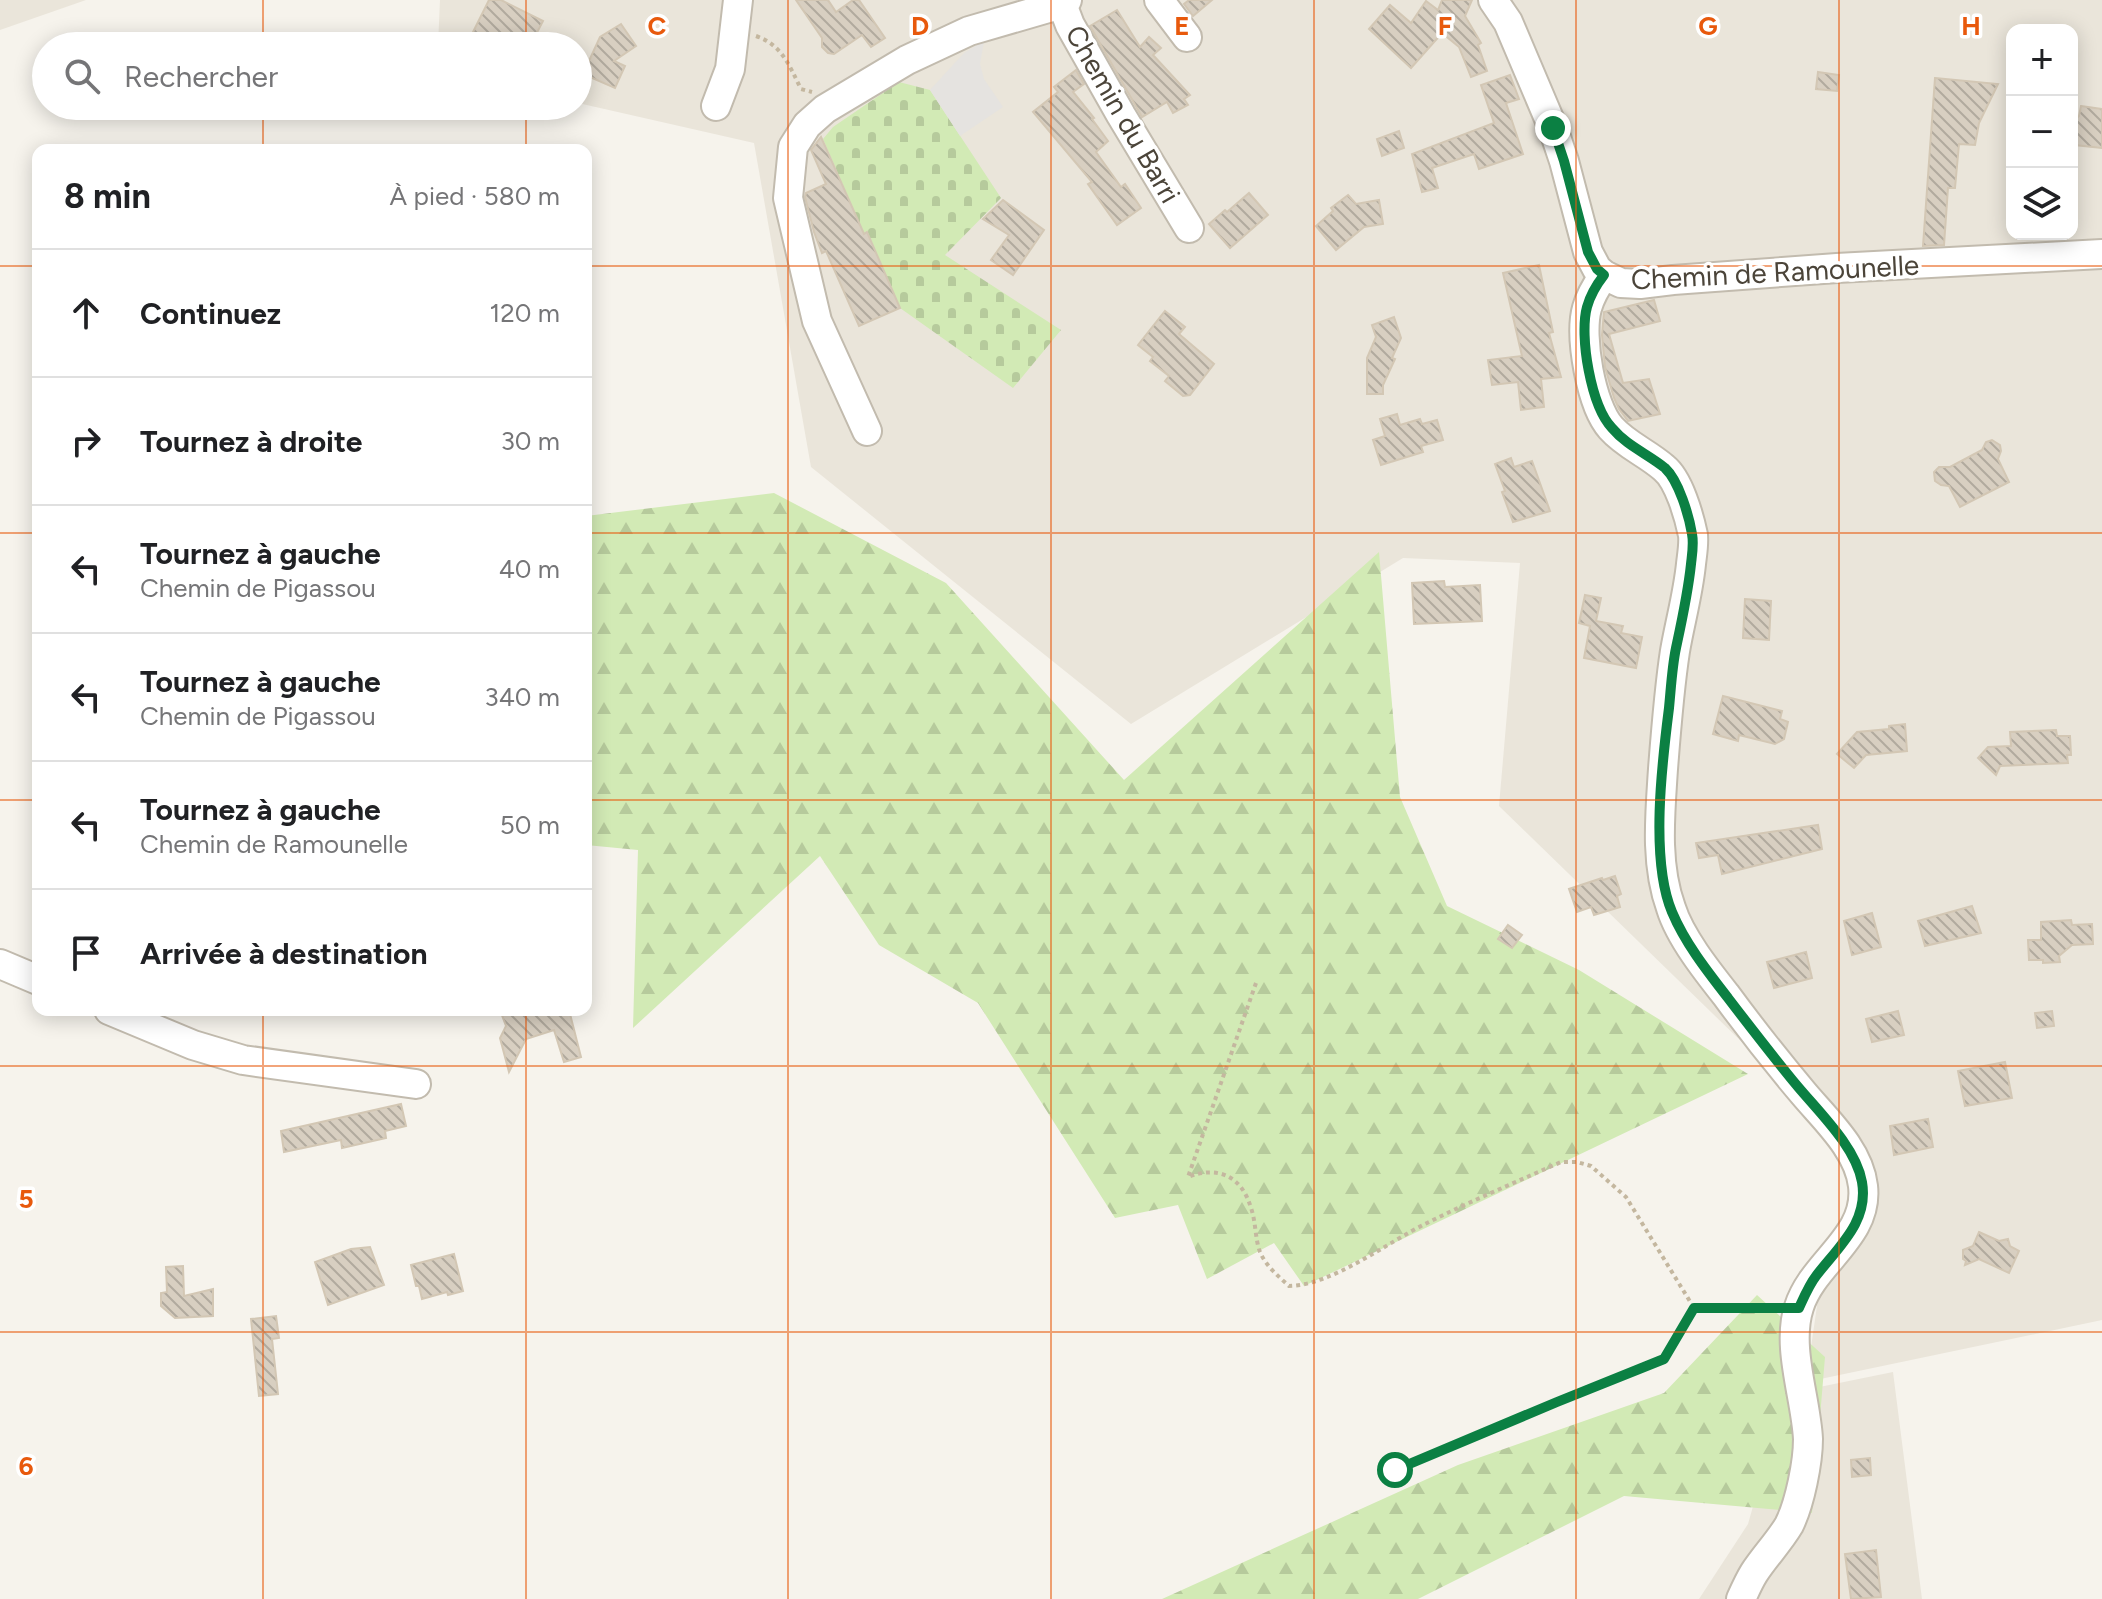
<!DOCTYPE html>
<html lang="fr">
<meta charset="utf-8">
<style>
:root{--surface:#fff;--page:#f2f2f2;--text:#202124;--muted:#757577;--line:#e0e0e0}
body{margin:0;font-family:Figtree,sans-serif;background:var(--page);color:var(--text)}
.controls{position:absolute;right:24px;top:24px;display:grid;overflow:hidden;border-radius:16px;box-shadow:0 4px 20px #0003}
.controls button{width:72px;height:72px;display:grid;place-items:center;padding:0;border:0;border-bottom:2px solid var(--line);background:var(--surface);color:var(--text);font:40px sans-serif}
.stop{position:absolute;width:24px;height:24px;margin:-18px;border:6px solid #0b8043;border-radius:50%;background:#fff}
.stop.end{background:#0b8043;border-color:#fff;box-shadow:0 2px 8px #0008}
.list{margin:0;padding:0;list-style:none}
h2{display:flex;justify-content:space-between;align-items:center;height:104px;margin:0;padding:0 32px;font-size:34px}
h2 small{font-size:26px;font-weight:400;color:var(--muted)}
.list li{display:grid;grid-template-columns:52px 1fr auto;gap:24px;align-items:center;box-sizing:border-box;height:128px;padding:0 32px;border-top:2px solid var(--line)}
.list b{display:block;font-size:30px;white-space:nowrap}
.list p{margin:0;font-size:26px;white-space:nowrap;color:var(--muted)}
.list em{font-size:26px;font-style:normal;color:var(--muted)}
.icon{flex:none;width:44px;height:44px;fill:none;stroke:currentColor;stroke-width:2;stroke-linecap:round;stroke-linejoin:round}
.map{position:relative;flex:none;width:2102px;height:1599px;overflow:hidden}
.search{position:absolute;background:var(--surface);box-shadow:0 4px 20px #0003;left:32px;top:32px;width:560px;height:88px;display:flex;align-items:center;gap:20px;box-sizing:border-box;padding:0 28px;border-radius:44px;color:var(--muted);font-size:30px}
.panel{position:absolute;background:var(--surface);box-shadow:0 4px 20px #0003;left:32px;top:144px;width:560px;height:872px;border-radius:16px}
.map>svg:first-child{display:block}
.residential{fill:#eae5da;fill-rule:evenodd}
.forest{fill:url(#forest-firs)}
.cemetery{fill:url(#cemetery-stones)}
.parking{fill:#e5e3e0}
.building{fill:url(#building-back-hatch);stroke:#d3c7b4;stroke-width:2}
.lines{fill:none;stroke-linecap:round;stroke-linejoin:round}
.minor-casing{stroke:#c2bbae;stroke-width:32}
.path{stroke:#c4b79f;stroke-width:4;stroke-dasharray:4 4;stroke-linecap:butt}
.minor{stroke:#fff;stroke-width:28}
.route{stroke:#0b8043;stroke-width:10}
.grid{fill:none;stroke:#e8590c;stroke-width:2;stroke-opacity:0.55}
.labels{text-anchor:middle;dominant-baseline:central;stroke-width:7;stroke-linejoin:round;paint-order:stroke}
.street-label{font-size:28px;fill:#4b4439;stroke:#fff}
.grid-label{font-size:26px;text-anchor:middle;font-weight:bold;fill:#e8590c;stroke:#fff;stroke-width:7;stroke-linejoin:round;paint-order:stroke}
</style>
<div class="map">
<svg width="2102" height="1599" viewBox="0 0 2102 1599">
<defs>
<pattern id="forest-firs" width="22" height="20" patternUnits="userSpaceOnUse" patternTransform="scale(2)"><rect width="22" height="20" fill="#d2eab5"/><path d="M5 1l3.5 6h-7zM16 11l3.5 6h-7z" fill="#b6ca9c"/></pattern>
<pattern id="cemetery-stones" width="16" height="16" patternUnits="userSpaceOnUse" patternTransform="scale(2)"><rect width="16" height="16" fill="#d2eab5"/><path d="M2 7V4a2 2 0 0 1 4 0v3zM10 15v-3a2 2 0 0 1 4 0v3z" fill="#b6ca9c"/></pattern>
<pattern id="building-back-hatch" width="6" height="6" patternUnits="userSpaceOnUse" patternTransform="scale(2)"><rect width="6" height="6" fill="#d8cfc1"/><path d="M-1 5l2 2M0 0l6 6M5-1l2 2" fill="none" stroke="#b1aa9e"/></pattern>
</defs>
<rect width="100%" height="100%" fill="#f6f3ec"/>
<!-- residential -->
<g class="residential">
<polygon points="0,0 86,0 0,30"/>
<path d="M440 0H2102V1320L1806 1382 1820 1285 1854 1203 1846 1164 1746 1046 1499 806 1520 563 1403 558 1131 724 811 467 754 143 578 103V46H438ZM2012 30H2072V234H2012Z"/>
<polygon points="1893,1372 1922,1599 1699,1599 1748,1524 1785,1394"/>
</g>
<!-- forest -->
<g class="forest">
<polygon points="774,493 946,583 1124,780 1379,552 1400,797 1447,906 1579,970 1748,1074 1304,1286 1274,1243 1207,1279 1178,1205 1115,1218 978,1003 879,945 820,856 633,1028 638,850 586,845 586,516"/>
<polygon points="1757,1295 1825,1357 1812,1513 1624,1496 1418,1599 1162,1599 1458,1465 1664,1393"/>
</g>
<!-- cemetery -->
<polygon class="cemetery" points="899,82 930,90 1001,198 945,255 1061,330 1013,388 900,308 868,233 864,234 823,139 833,127"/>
<!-- parking -->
<polygon class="parking" points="984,41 980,64 984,79 1003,107 960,136 930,90 964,53"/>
<!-- building -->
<g class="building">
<polygon points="489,0 501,0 543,21 530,46 466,46"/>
<polygon points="796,0 828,0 836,12 853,0 859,0 885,38 871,47 862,35 834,54 828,53 822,47 822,38"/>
<polygon points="1189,0 1212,0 1193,16 1184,4"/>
<polygon points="1442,0 1472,0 1465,16 1481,43 1478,45 1487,71 1471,77 1459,47 1442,33 1411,68 1369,29 1390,5 1411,23 1426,1 1438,10"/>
<polygon points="1117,10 1140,47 1149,37 1161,48 1153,55 1190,95 1184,99 1188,105 1173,113 1167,102 1142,117 1090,26"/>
<polygon points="621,24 636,46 614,61 625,66 615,88 583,74 600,37"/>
<polygon points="1076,70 1084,84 1073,92 1094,118 1092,119 1108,141 1096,152 1121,187 1125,184 1141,208 1117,225 1088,184 1092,182 1033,112 1058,92 1054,87"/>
<polygon points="1818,72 1839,75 1837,91 1816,89"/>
<polygon points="1510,75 1519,99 1506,103 1523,154 1479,169 1474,154 1432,168 1438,188 1422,192 1412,154 1494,123 1481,85"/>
<polygon points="1935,78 1998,84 1979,123 1975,145 1959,144 1955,188 1948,188 1944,245 1923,246"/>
<polygon points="2081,106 2102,109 2102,148 2075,145 2077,132 2072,126 2072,122 2079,116"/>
<polygon points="1399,131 1404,148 1382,156 1377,139"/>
<polygon points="821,137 864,234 867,232 900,308 859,326 826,251 822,253 814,232 805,197 806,193 826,184 811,150"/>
<polygon points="1249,193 1268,215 1230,248 1209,224 1225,210 1227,212"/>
<polygon points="1348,195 1356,204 1379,200 1383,224 1364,227 1336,250 1316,226 1333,211 1331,208"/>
<polygon points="1003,200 1044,230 1013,275 991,260 1009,235 983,219"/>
<polygon points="1539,265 1553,332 1549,333 1561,377 1541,379 1544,407 1521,410 1518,382 1492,385 1488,360 1522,356 1503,273"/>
<polygon points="1654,300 1660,321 1609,334 1623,383 1649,379 1660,414 1628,421 1619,409 1614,398 1605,367 1602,335 1604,312"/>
<polygon points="1165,311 1185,327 1179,334 1214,364 1190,395 1183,396 1165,381 1169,376 1150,361 1153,357 1138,345"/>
<polygon points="1394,317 1401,338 1392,358 1395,359 1383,385 1383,394 1367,394 1367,358 1376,337 1372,325"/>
<polygon points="1397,414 1400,425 1420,419 1422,424 1437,420 1443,440 1421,446 1423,452 1381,465 1373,440 1385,436 1380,419"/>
<polygon points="1992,440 2000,445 2001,451 1998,459 2009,482 1960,507 1949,486 1941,485 1935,481 1934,472 1939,467 1950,467 1982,450 1986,442"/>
<polygon points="1511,458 1514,467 1532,461 1550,511 1513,522 1502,492 1505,491 1495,464"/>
<polygon points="1444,581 1445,587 1480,585 1482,621 1414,624 1412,583"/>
<polygon points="1585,595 1601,598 1596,621 1623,626 1621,633 1642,637 1636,668 1584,658 1590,626 1579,623"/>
<polygon points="1745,599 1771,601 1769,640 1743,638"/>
<polygon points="1723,696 1782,711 1780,719 1788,722 1784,739 1775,744 1739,735 1738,741 1713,734"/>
<polygon points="1905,724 1907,751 1866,755 1854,768 1837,754 1857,732 1889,729 1889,726"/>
<polygon points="2056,730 2057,736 2070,736 2071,755 2067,755 2068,763 2000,766 1996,775 1978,758 1988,747 2011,746 2010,732"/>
<polygon points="1818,825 1822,849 1722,874 1718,855 1699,858 1696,843"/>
<polygon points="1615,876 1621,894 1617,896 1620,907 1594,915 1591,907 1577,912 1569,889 1602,878 1603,880"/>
<polygon points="1972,906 1981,933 1925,946 1918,921"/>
<polygon points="1872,913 1881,947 1852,955 1844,921"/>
<polygon points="2071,920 2072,925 2092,924 2093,944 2072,945 2059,956 2060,962 2043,963 2043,960 2029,960 2028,940 2041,940 2041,922"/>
<polygon points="1508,925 1522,935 1512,948 1498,939"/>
<polygon points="1806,952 1812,978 1774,988 1767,962"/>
<polygon points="500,1010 569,1010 581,1057 564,1062 554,1030 526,1039 509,1072 500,1038 506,1026"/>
<polygon points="1898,1011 1904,1035 1872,1042 1866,1019"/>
<polygon points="2052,1011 2054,1026 2037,1028 2035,1013"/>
<polygon points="2005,1062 2012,1098 1965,1106 1958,1071"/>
<polygon points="401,1104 406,1126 385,1131 386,1138 342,1148 341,1140 284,1152 281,1131"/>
<polygon points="1928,1119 1933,1147 1894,1155 1890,1126"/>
<polygon points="1979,1232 1999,1241 2008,1239 2010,1246 2019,1251 2009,1273 1979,1259 1965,1265 1966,1261 1963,1259 1963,1250 1973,1246"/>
<polygon points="370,1247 384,1285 328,1305 315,1262 351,1249"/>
<polygon points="454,1254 463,1291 448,1295 447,1292 422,1299 419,1286 416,1286 411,1265"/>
<polygon points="183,1266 184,1296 213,1289 213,1316 175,1318 161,1306 161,1293 167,1292 166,1267"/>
<polygon points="276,1316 279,1338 272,1339 278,1394 259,1396 251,1319"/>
<polygon points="1870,1458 1871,1475 1852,1477 1851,1460"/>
<polygon points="1876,1550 1881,1597 1851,1599 1845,1554"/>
</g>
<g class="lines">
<defs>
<g id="minor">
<polyline points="1159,0 1187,37"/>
<polyline points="1493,0 1508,22 1553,128 1564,161 1588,252 1597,269 1604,275 1621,283 1640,284 1673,280 1837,268 2102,254"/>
<polyline points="1062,4 1070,25 1121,115 1189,228"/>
<polyline points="716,106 730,69 738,0"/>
<path d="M1604 275C1597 285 1590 297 1587 308 1579 336 1591 406 1611 428 1626 445 1647 453 1664 468 1679 480 1689 516 1693 535 1694 544 1692 555 1691 564 1688 594 1680 622 1675 651 1669 690 1666 730 1663 769 1660 815 1655 864 1671 908 1680 937 1707 971 1726 995 1751 1029 1777 1062 1804 1094 1826 1120 1859 1150 1863 1186 1869 1237 1813 1262 1799 1307 1786 1347 1806 1398 1808 1439 1808 1462 1800 1503 1789 1525 1779 1542 1765 1556 1754 1573 1749 1581 1745 1590 1741 1599"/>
<polyline points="867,431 817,321 788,198 793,147 807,125 825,109 907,60 969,31 1062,4 1067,0"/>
<polyline points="0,964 38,980"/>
<polyline points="109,1010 193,1045 243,1060 416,1084"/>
</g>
</defs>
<!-- minor casing -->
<use href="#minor" class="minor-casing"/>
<!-- path -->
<g class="path">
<path d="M756 36C782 45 789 65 801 89L812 92"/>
<path d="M1256 983 1188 1177C1219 1165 1242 1177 1251 1208 1256 1222 1255 1239 1260 1252 1266 1266 1278 1276 1289 1286 1333 1285 1386 1243 1427 1223 1471 1201 1516 1182 1561 1162H1577L1591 1166 1626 1197 1694 1308"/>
<polyline points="1395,1470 1557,1402 1664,1359 1694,1308 1776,1308"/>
</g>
<!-- minor -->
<use href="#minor" class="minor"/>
</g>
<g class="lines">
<!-- route -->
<path class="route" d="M1395 1470 1557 1402 1664 1359 1694 1308H1799C1804 1297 1809 1285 1816 1276 1838 1247 1869 1222 1862 1182 1856 1148 1821 1114 1799 1088 1774 1058 1751 1028 1728 998 1707 971 1685 943 1672 912 1650 860 1662 763 1669 708 1671 688 1672 667 1676 648 1682 620 1688 593 1691 564 1692 555 1694 544 1692 534 1689 516 1679 481 1665 468 1648 454 1627 446 1612 428 1591 406 1579 336 1587 307 1590 296 1597 284 1604 275L1597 269 1588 252 1564 161 1553 128"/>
</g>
<!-- grid -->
<path class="grid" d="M263 0V46M526 0V46M788 0V1599M1051 0V1599M1314 0V1599M1576 0V1599M1839 0V1599M263 106V150M526 106V150M0 266H38M586 266H2102M0 533H38M586 533H2102M0 800H38M586 800H2102M263 1010V1599M526 1010V1599M0 1066H2102M0 1332H2102"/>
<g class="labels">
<!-- street labels -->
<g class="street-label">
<text transform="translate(1123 114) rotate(60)">Chemin du Barri</text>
<text transform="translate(1775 272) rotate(-3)">Chemin de Ramounelle</text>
</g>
</g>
<g class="grid-label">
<text x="657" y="35">C</text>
<text x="920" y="35">D</text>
<text x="1182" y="35">E</text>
<text x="1445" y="35">F</text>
<text x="1708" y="35">G</text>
<text x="1971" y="35">H</text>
<text x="26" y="1208">5</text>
<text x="26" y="1475">6</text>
</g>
</svg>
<div class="controls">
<button>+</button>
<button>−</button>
<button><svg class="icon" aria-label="layers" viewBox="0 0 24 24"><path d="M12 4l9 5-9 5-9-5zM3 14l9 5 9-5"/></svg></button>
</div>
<div class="stop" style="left:1395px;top:1470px"></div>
<div class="stop end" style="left:1553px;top:128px"></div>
<div class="search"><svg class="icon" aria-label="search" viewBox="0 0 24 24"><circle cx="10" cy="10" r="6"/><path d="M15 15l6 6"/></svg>Rechercher</div>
<section class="panel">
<h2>8 min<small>À pied · 580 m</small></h2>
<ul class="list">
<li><svg class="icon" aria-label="ahead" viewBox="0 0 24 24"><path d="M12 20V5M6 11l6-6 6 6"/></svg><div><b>Continuez</b></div><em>120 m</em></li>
<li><svg class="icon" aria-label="right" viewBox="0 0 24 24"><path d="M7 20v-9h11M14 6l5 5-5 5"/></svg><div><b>Tournez à droite</b></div><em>30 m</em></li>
<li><svg class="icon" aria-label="left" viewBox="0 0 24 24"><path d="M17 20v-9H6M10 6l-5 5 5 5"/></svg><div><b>Tournez à gauche</b><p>Chemin de Pigassou</p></div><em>40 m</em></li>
<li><svg class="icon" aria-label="left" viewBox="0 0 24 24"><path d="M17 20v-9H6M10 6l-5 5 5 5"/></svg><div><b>Tournez à gauche</b><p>Chemin de Pigassou</p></div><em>340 m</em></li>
<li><svg class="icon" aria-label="left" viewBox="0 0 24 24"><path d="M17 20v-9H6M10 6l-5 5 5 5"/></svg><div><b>Tournez à gauche</b><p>Chemin de Ramounelle</p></div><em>50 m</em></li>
<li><svg class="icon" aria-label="arrive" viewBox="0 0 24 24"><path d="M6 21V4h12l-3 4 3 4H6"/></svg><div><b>Arrivée à destination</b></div></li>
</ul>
</section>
</div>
